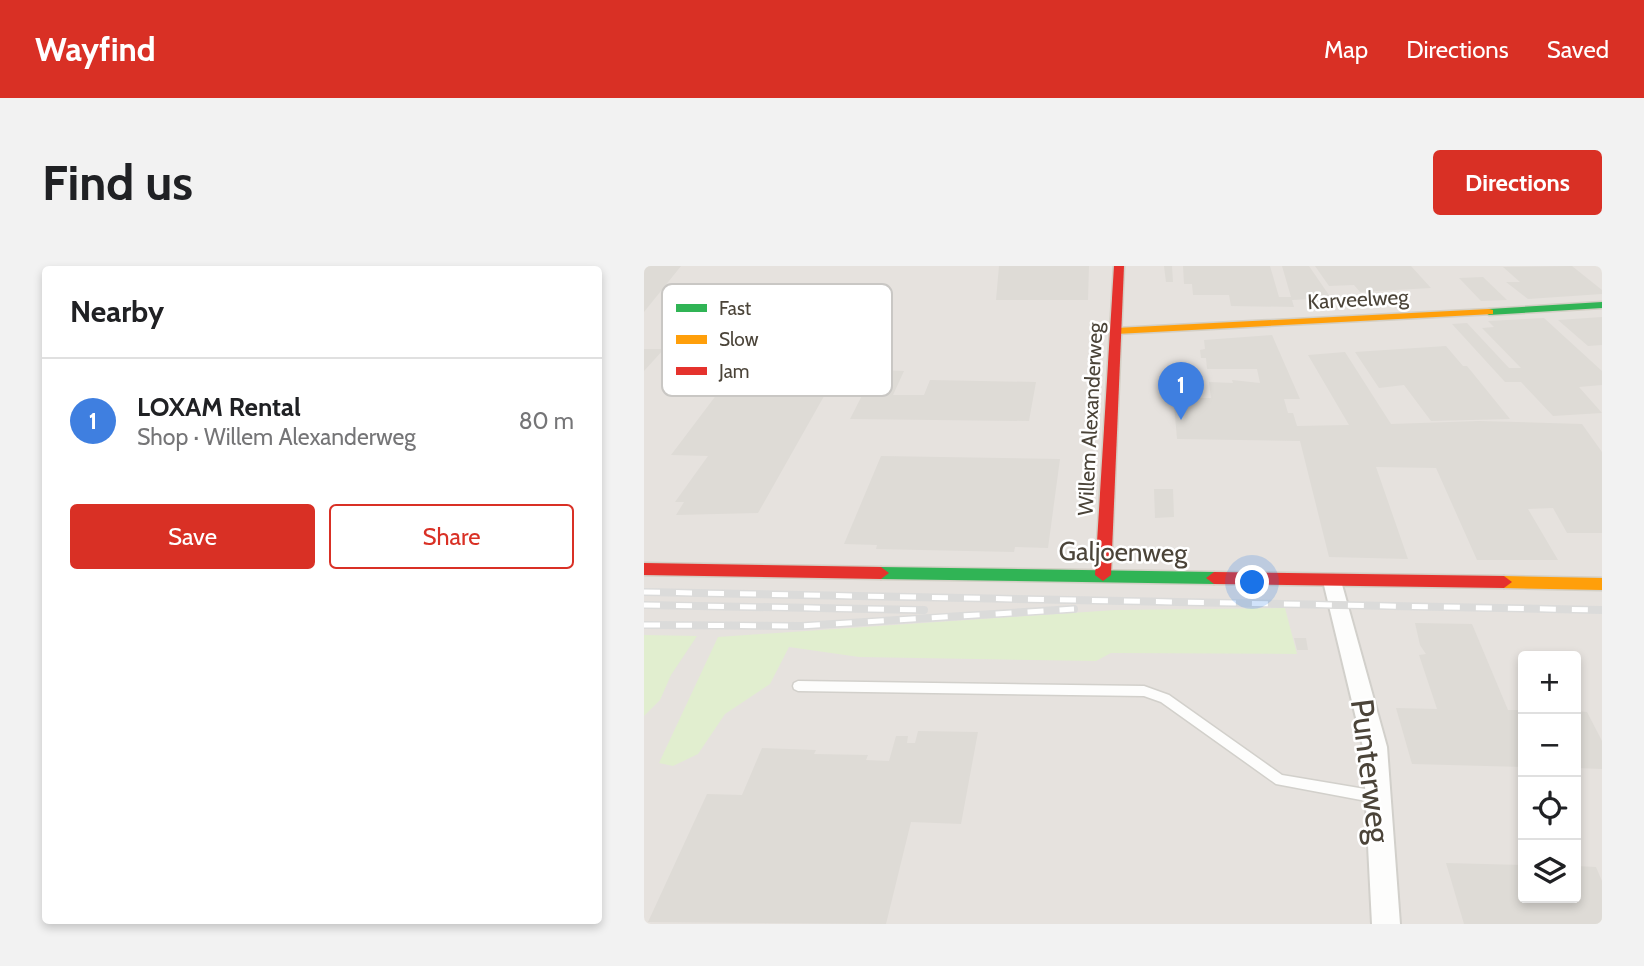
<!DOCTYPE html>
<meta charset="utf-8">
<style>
:root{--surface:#fff;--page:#f2f2f2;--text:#202124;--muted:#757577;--line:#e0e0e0;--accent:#d93025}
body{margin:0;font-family:Cabin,sans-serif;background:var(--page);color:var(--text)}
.controls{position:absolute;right:21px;bottom:21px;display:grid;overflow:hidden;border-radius:7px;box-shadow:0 4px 10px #0003}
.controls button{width:63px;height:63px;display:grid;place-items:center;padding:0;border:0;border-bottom:2px solid var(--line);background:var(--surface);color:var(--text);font:35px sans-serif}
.you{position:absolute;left:609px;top:317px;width:24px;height:24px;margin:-18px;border:5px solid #fff;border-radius:50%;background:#1a73e8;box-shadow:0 0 0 10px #1a73e833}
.badge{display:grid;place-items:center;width:46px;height:46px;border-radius:50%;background:var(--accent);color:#fff;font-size:23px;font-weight:700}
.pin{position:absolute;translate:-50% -58px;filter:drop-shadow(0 2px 4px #0008)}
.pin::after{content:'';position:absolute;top:37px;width:24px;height:21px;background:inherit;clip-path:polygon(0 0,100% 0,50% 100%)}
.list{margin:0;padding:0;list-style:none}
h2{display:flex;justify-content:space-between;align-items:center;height:91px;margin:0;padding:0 28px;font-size:30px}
h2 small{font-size:23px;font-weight:400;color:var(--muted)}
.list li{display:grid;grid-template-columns:46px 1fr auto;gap:21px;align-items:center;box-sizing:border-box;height:126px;padding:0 28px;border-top:2px solid var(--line)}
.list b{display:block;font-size:26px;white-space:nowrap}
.list p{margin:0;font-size:23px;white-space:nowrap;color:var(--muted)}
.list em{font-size:23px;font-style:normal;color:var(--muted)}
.actions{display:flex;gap:14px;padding:21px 28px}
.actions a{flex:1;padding:16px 0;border:2px solid var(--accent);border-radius:7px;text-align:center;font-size:24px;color:var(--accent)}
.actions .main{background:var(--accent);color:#fff}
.icon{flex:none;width:38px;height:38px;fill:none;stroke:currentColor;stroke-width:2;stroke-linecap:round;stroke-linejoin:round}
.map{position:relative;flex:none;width:958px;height:658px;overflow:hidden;border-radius:7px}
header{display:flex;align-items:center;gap:42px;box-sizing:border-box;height:98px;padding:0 35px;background:var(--accent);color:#fff}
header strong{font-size:33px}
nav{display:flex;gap:38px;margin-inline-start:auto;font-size:24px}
.intro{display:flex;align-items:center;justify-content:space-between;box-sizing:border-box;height:168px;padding:0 42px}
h1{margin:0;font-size:49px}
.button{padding:18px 32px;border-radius:7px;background:var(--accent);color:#fff;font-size:24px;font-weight:700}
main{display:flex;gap:42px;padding:0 42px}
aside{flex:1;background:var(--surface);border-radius:7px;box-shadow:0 4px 10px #0003}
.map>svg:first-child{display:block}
.industrial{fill:#e6e2de;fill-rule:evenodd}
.green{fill:#e1eecf}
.building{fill:#dedbd6}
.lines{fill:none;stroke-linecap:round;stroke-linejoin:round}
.lane-casing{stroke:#d2d0cb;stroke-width:3}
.street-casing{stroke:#d2d0cb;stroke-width:4}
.fast-casing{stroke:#d3cfc5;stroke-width:3}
.slow-casing{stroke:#d3cfc5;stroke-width:3}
.jam-casing{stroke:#d3cfc5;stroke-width:3}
.lane{fill:#fdfdfc;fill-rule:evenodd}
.street{fill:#fdfdfc;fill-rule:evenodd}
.fast{fill:#30b455;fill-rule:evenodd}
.slow{fill:#ff9f0a;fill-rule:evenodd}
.jam{fill:#e5322d;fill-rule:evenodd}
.rail-casing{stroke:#dbdbda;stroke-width:8}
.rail{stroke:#fff;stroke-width:5;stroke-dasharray:16;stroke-linecap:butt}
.labels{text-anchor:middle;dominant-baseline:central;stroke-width:5;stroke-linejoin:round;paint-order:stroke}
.far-street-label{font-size:21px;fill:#4b4439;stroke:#fff}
.street-label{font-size:26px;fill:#4b4439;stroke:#fff}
.near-street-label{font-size:32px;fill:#4b4439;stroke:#fff}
.key{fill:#fff;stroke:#c9c7c4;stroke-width:2}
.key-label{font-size:19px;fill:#4b4439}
</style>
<header>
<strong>Wayfind</strong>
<nav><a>Map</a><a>Directions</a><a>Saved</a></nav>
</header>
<div class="intro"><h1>Find us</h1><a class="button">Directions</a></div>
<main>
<aside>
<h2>Nearby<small></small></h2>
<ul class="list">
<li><span class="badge" style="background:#3f7fe0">1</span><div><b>LOXAM Rental</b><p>Shop · Willem Alexanderweg</p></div><em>80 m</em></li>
</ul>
<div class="actions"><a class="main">Save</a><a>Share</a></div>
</aside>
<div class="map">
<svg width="958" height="658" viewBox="0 0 958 658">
<rect width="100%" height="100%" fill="#f4f2ee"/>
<!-- industrial -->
<path class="industrial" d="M0 0H958V658H0ZM879 390H932V632H879Z"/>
<!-- green -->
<g class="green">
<polygon points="641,342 653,388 467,387 452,395 215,391 145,381 126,418 81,448 54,488 29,500 15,497 74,371 471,344"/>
<polygon points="0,369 53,370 27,409 16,434 0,450"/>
</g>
<!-- building -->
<g class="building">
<polygon points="0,0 37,0 0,46"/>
<polygon points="355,0 445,0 444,34 352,34"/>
<polygon points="520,0 528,0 529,16 522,16"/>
<polygon points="539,0 626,0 635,31 647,31 638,0 665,0 687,32 648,34 650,41 587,40 585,29 549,29 548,18 540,18"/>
<polygon points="671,0 767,0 787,22 716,26 710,19 685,20"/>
<polygon points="928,0 958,24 958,28 884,33 862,16 876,16 859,1"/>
<polygon points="839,11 863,34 837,35 815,12"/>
<polygon points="958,51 958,79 944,80 914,54"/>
<polygon points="900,52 958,105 958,119 935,121 958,147 909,150 877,116 861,116 808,58 823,57 865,102 877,102 838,62 850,61 844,55"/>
<polygon points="628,69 656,133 640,133 644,147 649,147 653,160 705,159 664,89 701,86 747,158 835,155 938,158 958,186 958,267 923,267 909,242 884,243 914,294 833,294 792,202 732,201 764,293 685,291 656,175 533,173 530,138 538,138 538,132 567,132 565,116 589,117 588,114 616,117 613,103 563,103 562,92 557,92 556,84 561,83 560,74"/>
<polygon points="802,80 819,100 823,100 866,153 787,155 760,119 735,122 711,86"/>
<polygon points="0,83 20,83 0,105"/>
<polygon points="101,91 201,93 114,247 32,249 40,236 31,236 64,190 27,189"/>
<polygon points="231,104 260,105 249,129 280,129 286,114 392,116 385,155 206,153"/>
<polygon points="237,190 416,193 404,282 371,281 370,286 232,283 233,279 200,278"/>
<polygon points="510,223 529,223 530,251 511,252"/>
<polygon points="771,357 828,358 864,444 879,444 879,501 768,498 752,442 793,443 775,389 782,388 776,379"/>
<polygon points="650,372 662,372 664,384 653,384"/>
<polygon points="932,445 943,446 958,475 958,503 932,502"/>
<polygon points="274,465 334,466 317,558 267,556 242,658 4,656 63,528 98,529 118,482 172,484 170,488 224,489 222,494 245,495 252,470 264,470 263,477 271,477"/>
<polygon points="802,597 879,599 879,632 932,632 932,600 952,601 958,615 958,658 820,658"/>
</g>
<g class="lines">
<defs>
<polygon id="lane" points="154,415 500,420 525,429 638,509 733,525 737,527 739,531 737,535 733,537 632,518 517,436 500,430 154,425 150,423 149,420 150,417"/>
<polygon id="street" points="688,308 695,310 697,315 743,481 756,658 728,658 719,481 679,315 681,310"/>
<g id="fast">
<polygon points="958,36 958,42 845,49 840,46 845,43"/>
<polygon points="237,301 570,306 578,312 570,318 237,313 229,307"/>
</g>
<g id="slow">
<polygon points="845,43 849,44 849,48 472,68 467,65 472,62"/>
<polygon points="860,310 958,312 958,324 860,322 852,316"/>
</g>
<g id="jam">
<polygon points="470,0 480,0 467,309 459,315 451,309"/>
<polygon points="0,297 237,301 245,307 237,313 0,309"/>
<polygon points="570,306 860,310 868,316 860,322 570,318 562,312"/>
</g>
</defs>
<!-- lane casing -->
<use href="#lane" class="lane-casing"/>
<!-- street casing -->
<use href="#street" class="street-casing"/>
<!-- fast casing -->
<use href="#fast" class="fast-casing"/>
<!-- slow casing -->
<use href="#slow" class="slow-casing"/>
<!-- jam casing -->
<use href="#jam" class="jam-casing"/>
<!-- lane -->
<use href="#lane" class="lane"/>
<!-- street -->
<use href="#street" class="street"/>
<!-- fast -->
<use href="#fast" class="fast"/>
<!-- slow -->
<use href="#slow" class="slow"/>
<!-- jam -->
<use href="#jam" class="jam"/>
<defs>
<g id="rail">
<polyline points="0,326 958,344"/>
<polyline points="0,339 280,344"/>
<polyline points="0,359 157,360 430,343"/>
</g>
</defs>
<!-- rail casing -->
<use href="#rail" class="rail-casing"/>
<!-- rail -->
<use href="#rail" class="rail"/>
</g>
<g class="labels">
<!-- far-street labels -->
<g class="far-street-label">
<text transform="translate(714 33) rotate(-3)">Karveelweg</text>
<text transform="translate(446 153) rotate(-87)">Willem Alexanderweg</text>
</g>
<!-- street labels -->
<g class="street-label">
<text transform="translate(479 286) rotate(1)">Galjoenweg</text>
</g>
<!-- near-street labels -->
<g class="near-street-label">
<text transform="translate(727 505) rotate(83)">Punterweg</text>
</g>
</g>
<!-- legend -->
<rect x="18" y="18" width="230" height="112" rx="10" class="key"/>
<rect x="32" y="38" width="31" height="8" fill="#30b455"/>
<rect x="32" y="69" width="31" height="9" fill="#ff9f0a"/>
<rect x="32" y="101" width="31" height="8" fill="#e5322d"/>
<g class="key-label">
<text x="75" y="49">Fast</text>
<text x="75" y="80">Slow</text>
<text x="75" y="112">Jam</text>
</g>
</svg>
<div class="controls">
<button>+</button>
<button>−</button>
<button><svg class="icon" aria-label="locate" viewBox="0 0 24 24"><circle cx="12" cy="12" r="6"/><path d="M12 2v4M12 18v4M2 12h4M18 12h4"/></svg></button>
<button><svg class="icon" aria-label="layers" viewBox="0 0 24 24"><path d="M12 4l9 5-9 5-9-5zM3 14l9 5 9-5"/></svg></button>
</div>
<div class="you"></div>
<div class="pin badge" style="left:537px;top:154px;background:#3f7fe0">1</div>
</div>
</main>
